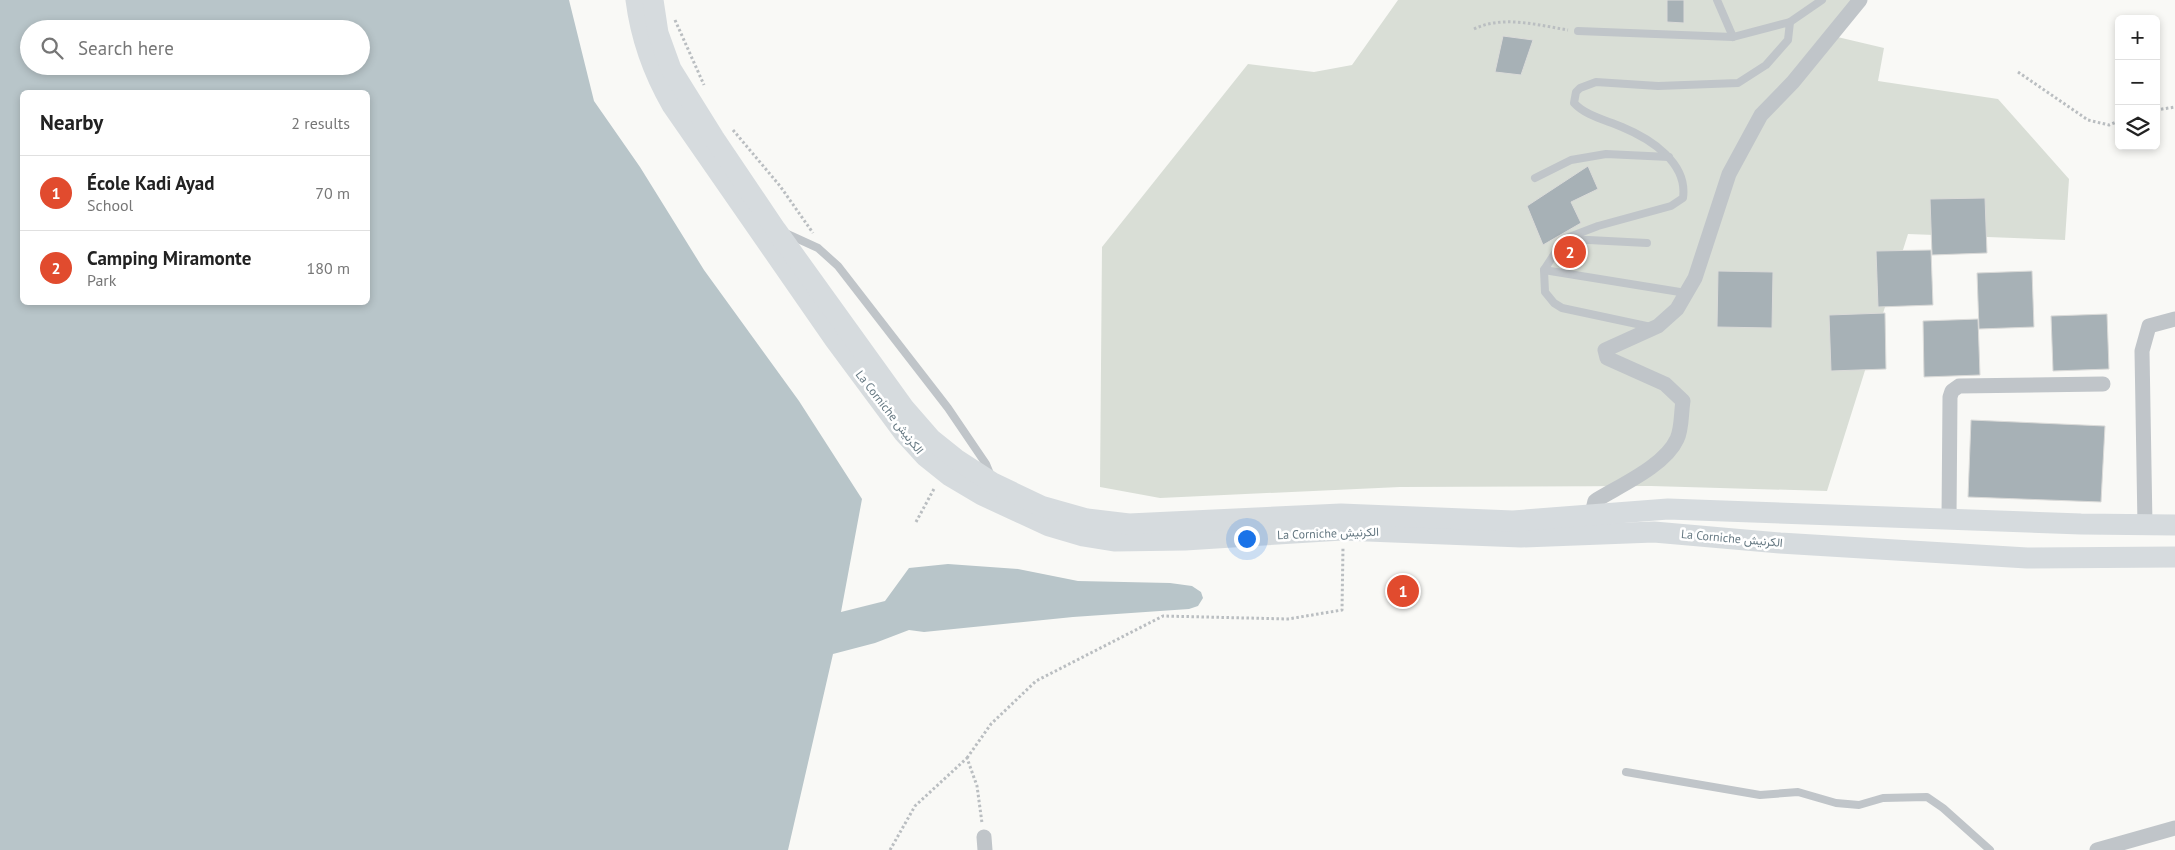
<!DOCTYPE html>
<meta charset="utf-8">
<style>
:root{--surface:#fff;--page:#f2f2f2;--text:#222;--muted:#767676;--line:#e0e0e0;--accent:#e14b2e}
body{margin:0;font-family:"PT Sans",Vazirmatn,sans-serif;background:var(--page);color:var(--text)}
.controls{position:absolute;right:15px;top:15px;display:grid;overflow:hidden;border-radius:8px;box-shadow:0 2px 8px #0003}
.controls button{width:45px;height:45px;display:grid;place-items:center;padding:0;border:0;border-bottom:1px solid var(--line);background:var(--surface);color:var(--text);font:25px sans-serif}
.you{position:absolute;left:1246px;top:538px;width:18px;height:18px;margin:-12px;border:4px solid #fff;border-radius:50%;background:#1a73e8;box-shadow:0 0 0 8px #1a73e833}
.badge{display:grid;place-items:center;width:32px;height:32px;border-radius:50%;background:var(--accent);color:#fff;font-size:16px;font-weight:700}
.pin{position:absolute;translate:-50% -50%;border:2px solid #fff;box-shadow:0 1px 5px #0006}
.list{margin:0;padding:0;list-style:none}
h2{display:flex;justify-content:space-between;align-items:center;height:65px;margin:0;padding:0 20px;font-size:21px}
h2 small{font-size:16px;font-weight:400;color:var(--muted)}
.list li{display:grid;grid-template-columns:32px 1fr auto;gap:15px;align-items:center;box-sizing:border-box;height:75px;padding:0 20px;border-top:1px solid var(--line)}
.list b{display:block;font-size:19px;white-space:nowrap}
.list p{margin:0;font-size:16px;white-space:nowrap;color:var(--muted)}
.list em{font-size:16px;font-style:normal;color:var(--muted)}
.icon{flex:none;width:28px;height:28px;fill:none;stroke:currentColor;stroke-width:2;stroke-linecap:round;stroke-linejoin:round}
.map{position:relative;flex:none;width:2175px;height:850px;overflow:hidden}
.search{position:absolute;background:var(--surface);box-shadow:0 2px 8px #0003;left:20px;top:20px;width:350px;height:55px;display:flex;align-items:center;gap:12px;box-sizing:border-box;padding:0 18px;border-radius:28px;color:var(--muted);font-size:19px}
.panel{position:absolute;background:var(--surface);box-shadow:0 2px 8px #0003;left:20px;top:90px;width:350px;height:215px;border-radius:8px}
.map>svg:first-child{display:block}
.green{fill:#d9ded6}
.water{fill:#b8c5c9;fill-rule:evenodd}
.building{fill:#a7b1b6;stroke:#dbdbd9}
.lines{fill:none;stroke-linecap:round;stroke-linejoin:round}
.path{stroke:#babec1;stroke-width:3;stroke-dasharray:2.5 2.5;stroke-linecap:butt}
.service{stroke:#c0c5c9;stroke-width:8}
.minor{stroke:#c0c5c9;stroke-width:15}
.secondary{stroke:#d6dbde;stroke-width:21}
.labels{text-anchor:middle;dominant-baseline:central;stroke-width:5;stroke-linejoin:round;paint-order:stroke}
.street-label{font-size:12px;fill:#647781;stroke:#fff}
</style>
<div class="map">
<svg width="2175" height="850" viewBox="0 0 2175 850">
<rect width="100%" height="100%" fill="#f9f9f6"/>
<!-- green -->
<polygon class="green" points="1398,0 1856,0 1829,35 1884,48 1878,81 1998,99 2069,179 2065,240 1908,234 1827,491 1651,486 1400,487 1160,498 1100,487 1102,247 1248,64 1314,72 1352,65"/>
<!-- water -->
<path class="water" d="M0 0H569L594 101 640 167 704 270 799 401 862 499 841 612 885 601 909 568 948 564 1018 569 1078 581 1170 583 1192 586 1201 592 1203 598 1198 606 1189 609 1073 617 924 632 909 630 875 643 833 654 788 850H0ZM29 29H361V66H29ZM22 92H368V302H22Z"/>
<!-- building -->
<g class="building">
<polygon points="1667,0 1684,0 1684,23 1667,22"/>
<polygon points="1503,36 1533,40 1521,75 1495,72"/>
<polygon points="1588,166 1598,189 1571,202 1581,223 1543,245 1527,206"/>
<polygon points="1985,198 1987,253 1932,255 1930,199"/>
<polygon points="1931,250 1933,305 1878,307 1876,251"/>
<polygon points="1718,271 1773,272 1772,328 1717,327"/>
<polygon points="2032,271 2034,327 1979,329 1977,273"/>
<polygon points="1885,313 1886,369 1831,371 1829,315"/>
<polygon points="2107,314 2109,369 2053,371 2051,316"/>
<polygon points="1978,319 1980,375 1924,377 1923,321"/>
<polygon points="1971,420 2105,426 2101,502 1968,497"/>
</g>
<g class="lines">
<!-- path -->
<g class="path">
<polyline points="675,20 704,85"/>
<path d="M1474 29C1503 15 1537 25 1568 30"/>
<polyline points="2018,72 2088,120 2109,125 2119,121"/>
<polyline points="2156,110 2175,107"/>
<polyline points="733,130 780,186 813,233"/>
<polyline points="916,522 935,487"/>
<polyline points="967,758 991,724 1036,681 1163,616 1288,619 1342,610 1343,547"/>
<polyline points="890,850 915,806 967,758 977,786 982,823"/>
</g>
<!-- service -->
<g class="service">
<polyline points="1717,0 1733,37"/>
<polyline points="1790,22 1822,0"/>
<path d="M1578 31 1733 37 1790 22 1788 40 1766 65 1738 83 1658 86 1596 82 1580 88 1576 92 1574 103C1586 116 1606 120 1622 127 1651 139 1688 163 1683 198L1671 206 1598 226 1564 239 1544 270 1545 292 1554 303 1562 308 1651 327"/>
<polyline points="1535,178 1571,160 1606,154 1669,157"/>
<polyline points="783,232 818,248 838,266 948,408 986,464 991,476"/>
<polyline points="1569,239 1647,243"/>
<polyline points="1544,270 1686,293"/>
<polyline points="1626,772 1760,795 1798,792 1836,803 1859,805 1883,798 1927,797 1943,808 1990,850"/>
</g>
<!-- minor -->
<g class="minor">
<polyline points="1949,519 1950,397 1952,391 1959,386 2103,384"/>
<path d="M1590 522 1595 501C1619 486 1665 466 1677 439 1682 429 1681 413 1683 401L1665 384 1607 358 1605 350 1658 326 1677 309 1695 278 1729 174 1761 115 1793 82 1860 0"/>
<polyline points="2145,525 2142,351 2149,326 2175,319"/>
<polyline points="984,837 985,850"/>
<polyline points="2097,850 2175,828"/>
</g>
<!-- secondary -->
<g class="secondary">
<path d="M636 0C641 39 653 72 672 105L835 340 904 433 925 456 950 476 982 495 1049 526 1083 536 1114 541 1185 540 1342 530 1521 537 1654 532 1780 543 2027 558 2175 557"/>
<polyline points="653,0 658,33 671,69 714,138 776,230 904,408 931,439 956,459 993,483 1041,506 1087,519 1129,524 1341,514 1513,521 1668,509 2081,524 2175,525"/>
</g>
</g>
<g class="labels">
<!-- street labels -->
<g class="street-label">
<text transform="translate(890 412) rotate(52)">La Corniche الكرنيش</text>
<text transform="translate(1328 533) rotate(-2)">La Corniche الكرنيش</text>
<text transform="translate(1732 538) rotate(5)">La Corniche الكرنيش</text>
</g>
</g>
</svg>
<div class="controls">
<button>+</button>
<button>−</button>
<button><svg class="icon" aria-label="layers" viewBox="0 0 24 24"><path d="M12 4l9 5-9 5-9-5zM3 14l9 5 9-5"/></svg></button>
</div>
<div class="you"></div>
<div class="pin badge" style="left:1403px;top:591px">1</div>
<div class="pin badge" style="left:1570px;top:252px">2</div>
<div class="search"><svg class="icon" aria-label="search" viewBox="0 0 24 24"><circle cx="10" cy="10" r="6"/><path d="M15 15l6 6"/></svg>Search here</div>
<section class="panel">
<h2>Nearby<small>2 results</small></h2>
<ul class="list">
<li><span class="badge">1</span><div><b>École Kadi Ayad</b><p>School</p></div><em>70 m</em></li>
<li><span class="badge">2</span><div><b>Camping Miramonte</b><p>Park</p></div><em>180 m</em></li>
</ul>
</section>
</div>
